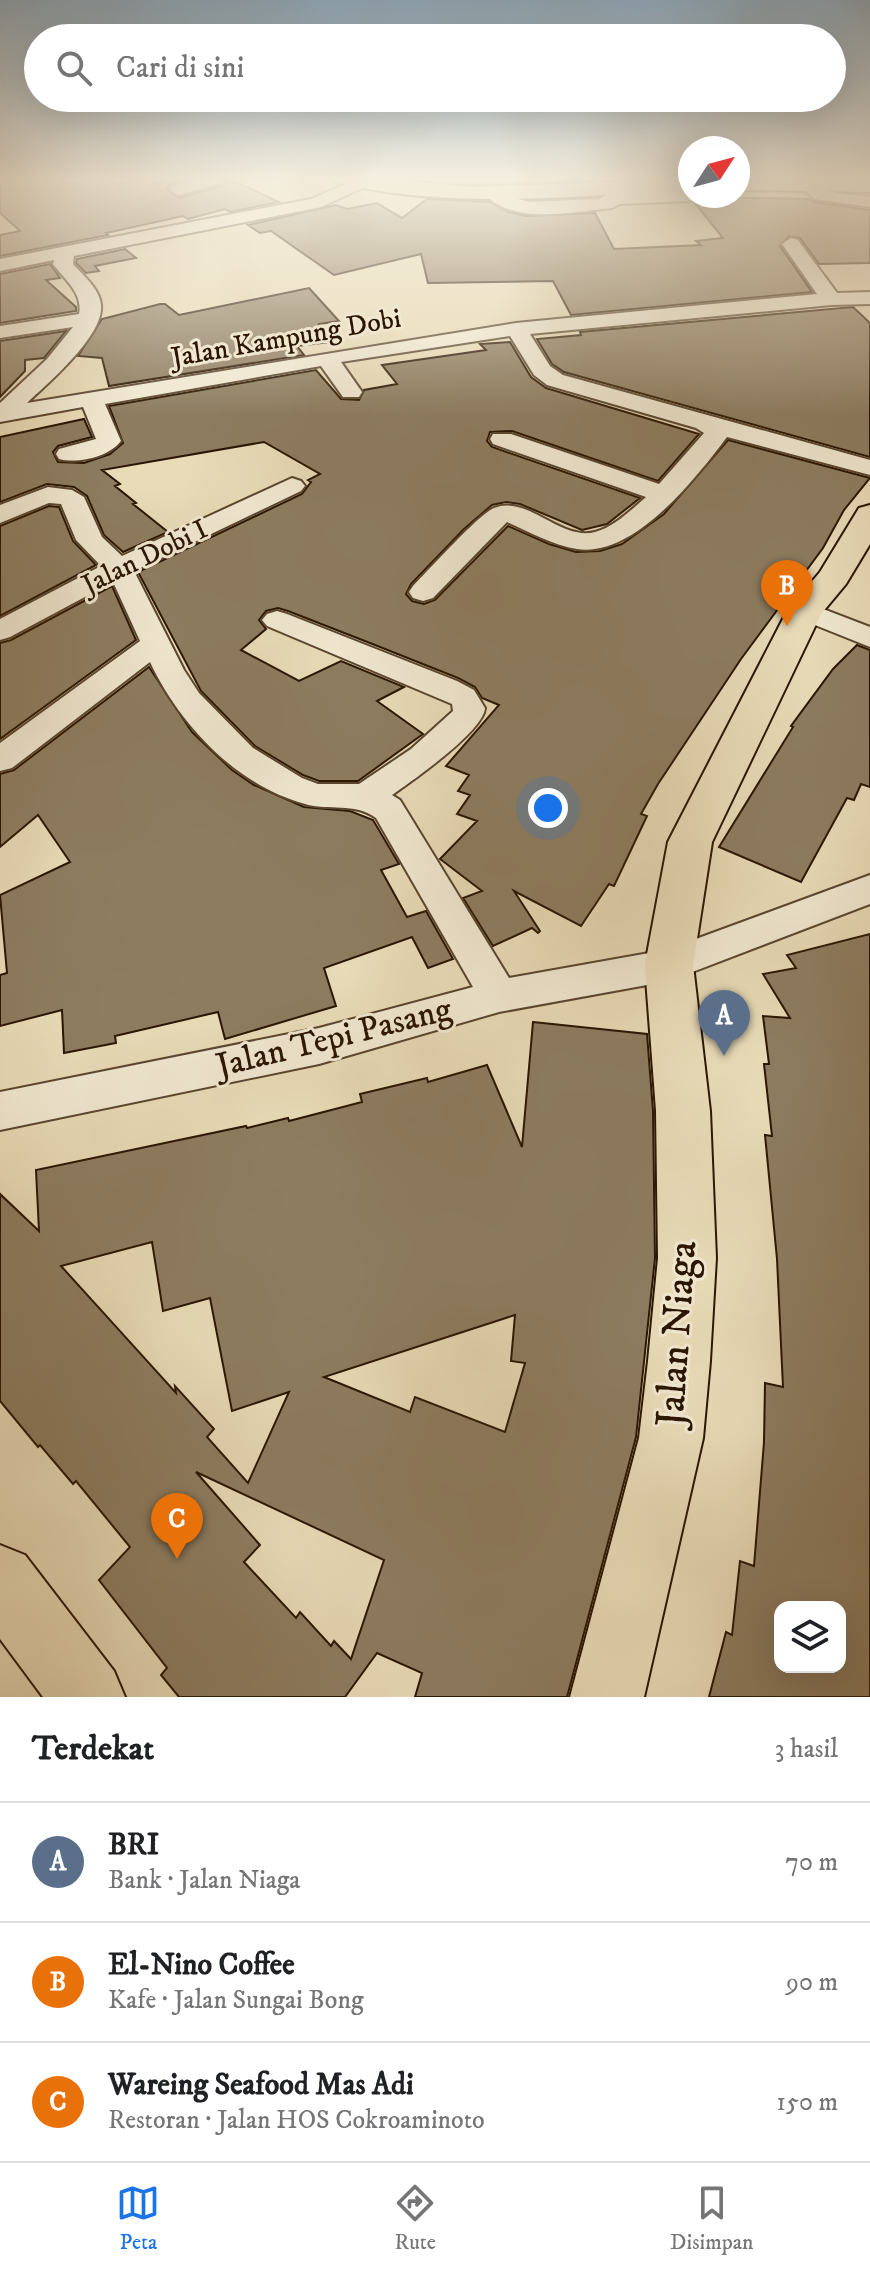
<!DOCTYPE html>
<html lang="id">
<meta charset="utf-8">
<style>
:root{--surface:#fff;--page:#f2f2f2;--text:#202124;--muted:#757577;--line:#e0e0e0;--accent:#1a73e8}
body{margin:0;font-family:"IM FELL DW Pica",serif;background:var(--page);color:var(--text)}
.controls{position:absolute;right:24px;bottom:24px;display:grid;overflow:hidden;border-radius:16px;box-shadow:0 8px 32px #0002}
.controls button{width:72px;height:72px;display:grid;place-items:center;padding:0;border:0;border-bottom:2px solid var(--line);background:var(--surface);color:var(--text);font:40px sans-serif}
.compass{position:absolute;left:678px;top:136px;width:72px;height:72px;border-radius:50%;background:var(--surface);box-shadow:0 8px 32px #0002;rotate:54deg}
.you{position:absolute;left:548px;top:808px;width:28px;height:28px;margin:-20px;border:6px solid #fff;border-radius:50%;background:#1a73e8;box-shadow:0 0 0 12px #1a73e833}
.badge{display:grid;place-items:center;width:52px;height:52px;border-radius:50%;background:var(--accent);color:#fff;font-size:26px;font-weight:700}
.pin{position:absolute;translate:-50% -66px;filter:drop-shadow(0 2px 4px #0008)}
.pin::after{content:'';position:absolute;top:42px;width:28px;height:24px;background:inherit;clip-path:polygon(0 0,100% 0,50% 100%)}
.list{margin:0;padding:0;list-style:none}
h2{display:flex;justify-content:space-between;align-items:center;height:104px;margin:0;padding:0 32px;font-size:34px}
h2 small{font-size:26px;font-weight:400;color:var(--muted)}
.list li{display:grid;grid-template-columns:52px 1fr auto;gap:24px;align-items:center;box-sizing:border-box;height:120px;padding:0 32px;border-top:2px solid var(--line)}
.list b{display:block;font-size:30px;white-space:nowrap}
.list p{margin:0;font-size:26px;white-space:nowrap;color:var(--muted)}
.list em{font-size:26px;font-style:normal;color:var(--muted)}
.icon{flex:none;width:44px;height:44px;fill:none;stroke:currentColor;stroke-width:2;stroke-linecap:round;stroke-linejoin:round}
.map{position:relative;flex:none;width:870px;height:1697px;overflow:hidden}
.search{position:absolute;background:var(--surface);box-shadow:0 8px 32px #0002;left:24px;right:24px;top:24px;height:88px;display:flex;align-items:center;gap:20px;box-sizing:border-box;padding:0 28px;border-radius:44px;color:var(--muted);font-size:30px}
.sheet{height:464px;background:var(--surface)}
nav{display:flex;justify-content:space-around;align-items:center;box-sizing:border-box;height:112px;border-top:2px solid var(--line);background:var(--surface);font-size:22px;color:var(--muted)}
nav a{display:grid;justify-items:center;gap:4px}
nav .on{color:var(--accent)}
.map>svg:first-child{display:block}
.building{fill:#8d7c60;stroke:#291500;stroke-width:2;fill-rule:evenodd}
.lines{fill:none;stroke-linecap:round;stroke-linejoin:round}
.minor-casing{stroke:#59462e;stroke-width:4}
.major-casing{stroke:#291500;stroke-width:4}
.minor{fill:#f1e8d1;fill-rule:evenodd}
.major{fill:#e9dbb8;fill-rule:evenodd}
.labels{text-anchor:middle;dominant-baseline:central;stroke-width:6;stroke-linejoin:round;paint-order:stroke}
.far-street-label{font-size:28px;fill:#291500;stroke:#f1e8d1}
.street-label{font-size:34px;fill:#291500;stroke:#f1e8d1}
.near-street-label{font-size:40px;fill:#291500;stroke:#f1e8d1}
</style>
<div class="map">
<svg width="870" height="1697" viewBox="0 0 870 1697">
<rect width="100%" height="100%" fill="#e9dbb8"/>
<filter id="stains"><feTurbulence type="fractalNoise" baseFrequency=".0025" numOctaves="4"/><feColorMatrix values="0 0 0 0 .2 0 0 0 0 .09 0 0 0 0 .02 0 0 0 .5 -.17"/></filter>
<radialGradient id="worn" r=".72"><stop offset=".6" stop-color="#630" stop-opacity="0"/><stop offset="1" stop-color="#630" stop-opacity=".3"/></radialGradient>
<!-- building -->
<g class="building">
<polygon points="0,178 111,178 119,184 148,178 188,178 171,183 167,189 179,198 226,185 230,179 279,202 230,212 225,209 188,219 183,216 106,233 108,235 0,256 0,235 20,231 0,213"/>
<polygon points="427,178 577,178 578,180 472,184"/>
<polygon points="704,197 809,199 814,202 870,210 870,263 819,264 800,238 789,236 780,246 812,292 571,315 553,281 428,283 421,254 334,275 271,231 260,233 248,225 336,205 347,209 377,203 402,218 427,199 490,202 508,212 526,216 595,213 614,249 701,245 696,241 723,238 694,202 706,200"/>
<polygon points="125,249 136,258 95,266 99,271 86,273 76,263 77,259"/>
<polygon points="50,264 60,278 46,280 76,307 76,311 0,323 0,274"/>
<polygon points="309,288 339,321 319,324 330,342 297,346 304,355 109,386 102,358 78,356 102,319 160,304 165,304 179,315"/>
<polygon points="853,307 870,323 870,457 564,372 552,364 537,339 581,335 580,332"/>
<polygon points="66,331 44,358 25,360 25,371 0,397 0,341"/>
<polygon points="510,342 531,377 546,388 699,434 658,481 512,431 490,432 487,441 492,447 640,498 607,524 582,530 520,504 506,502 492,505 464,529 411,584 406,594 412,601 424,604 435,600 508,526 549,544 576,552 600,551 622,544 664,514 728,440 870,478 844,510 823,548 741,659 658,784 641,814 647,816 614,886 609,884 581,926 514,891 540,931 538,933 532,928 493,946 463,898 482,891 440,859 477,821 457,814 470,795 458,791 469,775 446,766 499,705 482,698 475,687 458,678 375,645 288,611 278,608 266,611 259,620 266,629 241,650 299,681 341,661 404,687 377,701 423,734 358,781 319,781 303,775 255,746 201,691 138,572 302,494 311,482 308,480 320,474 264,442 102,470 120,484 115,486 136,503 133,504 168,532 123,552 104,535 87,496 74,487 47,484 0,502 0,437 84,419 92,437 58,446 53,452 58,462 84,463 110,454 123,443 109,406 316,370 341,399 359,400 364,390 397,384 382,365 486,350 480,344"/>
<polygon points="49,506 59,507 73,541 96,565 0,616 0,526"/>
<polygon points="112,586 136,640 0,739 0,643 11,640"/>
<polygon points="857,645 870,650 870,787 861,784 854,800 847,798 801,882 719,847 793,727 791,726 833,669"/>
<polygon points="149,667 192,732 232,770 254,785 304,807 350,811 373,820 399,864 381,870 407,917 426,911 453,959 428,968 412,937 324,968 336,1006 225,1039 218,1012 115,1036 116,1043 64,1053 62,1010 0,1026 0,975 7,973 0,895 70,862 38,815 0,847 0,774 14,770"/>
<path d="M870 934V1697H709L726 1632 732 1635 740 1561 754 1566 764 1442 765 1383 783 1387 777 1259 765 1135 772 1136 764 1064H769L763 1016 790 1018 763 974 796 968 787 955ZM780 1607H840V1667H780Z"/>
<path d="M533 1022 647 1034 653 1111 655 1258 636 1437 567 1697H415L422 1673 377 1653 345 1697H179L161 1675 167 1668 99 1580 130 1547 76 1481 73 1484 40 1445 38 1447 0 1401V1194L39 1231 36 1170 246 1126 247 1128 288 1118 289 1121 362 1102 360 1094 427 1078 428 1082 487 1065 522 1147ZM152 1242 163 1311 210 1298 232 1411 289 1392 248 1483 207 1437 214 1429 175 1386 176 1393 61 1266ZM515 1315 511 1361 525 1363 505 1432 415 1397 410 1412 324 1377ZM196 1472 384 1560 351 1659 334 1641 331 1646 300 1612 296 1618 244 1562 260 1545Z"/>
</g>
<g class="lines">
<defs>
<g id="minor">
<polygon points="200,178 227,178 225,182 178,195 170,190 172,186"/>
<path d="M360 178H384L321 207 74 256 73 264C82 274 100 289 101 305 104 336 48 383 27 403L516 323 817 294 782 244 791 238 798 240 837 293 870 292V304L831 305 530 334 550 366 563 375 870 460V475L727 437C696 478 634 558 577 549 553 545 529 532 507 522L433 598 423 601 413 598 409 592 413 586C428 571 479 514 494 508 527 494 560 541 595 532 614 527 631 510 646 497L493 444 490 439 493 434H511L659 484 704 433 696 428 547 385 534 375 510 336 341 362 362 392 359 397H343L321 366 105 404 121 441C109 457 78 464 59 459L56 454 59 449 96 439 83 407 0 422V403L47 359 73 327 0 338V326L79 314C83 293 65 280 53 264L54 260 0 271V259L311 199Z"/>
<polygon points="808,180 825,191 870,197 870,207 814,199 800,185"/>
<path d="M491 187 507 196 530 202 599 199 608 194 690 191V196H699L690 201 620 204 612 208C573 212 511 226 483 192Z"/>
<path d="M292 478 301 481 305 486 301 491 134 571 184 670 199 693 253 748 302 778 318 784H359L411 749 453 711 452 704 267 626 262 620 267 614 277 611 287 614 457 681 474 690 485 708C484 731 412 781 392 795L400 800 509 978 666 950 870 875V904L669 981 499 1012 319 1064 0 1130V1092L319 1028 473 987 376 818C354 802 329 811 305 804 237 786 179 724 150 662L12 768 0 771V743L140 641 113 582 10 637 0 640V619L101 566 76 540 61 504 49 503 0 523V505L48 487 72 490 84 497 102 537 122 556Z"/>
<polygon points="805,602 870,627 870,647 795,617 790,611 795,605"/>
</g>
<g id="major">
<path d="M333 178H375L472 187 690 179V191C572 195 452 211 336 182Z"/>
<polygon points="738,178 870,180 870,192 738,190"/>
<polygon points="870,505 870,544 846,584 821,614 712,842 693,965 710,1111 716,1258 710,1361 703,1438 644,1697 570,1697 639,1438 648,1361 658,1258 656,1111 645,965 668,842 787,611 820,572 859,508"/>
<polygon points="0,1545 25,1555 114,1671 125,1697 43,1697 0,1639"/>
</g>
</defs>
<!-- minor casing -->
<use href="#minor" class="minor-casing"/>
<!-- major casing -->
<use href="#major" class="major-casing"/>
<!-- minor -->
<use href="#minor" class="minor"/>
<!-- major -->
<use href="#major" class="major"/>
</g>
<!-- sky -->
<linearGradient id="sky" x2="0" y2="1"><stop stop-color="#8ea9bc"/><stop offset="0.43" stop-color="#f5efdf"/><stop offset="1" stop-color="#f5efdf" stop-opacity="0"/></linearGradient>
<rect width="870" height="416" fill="url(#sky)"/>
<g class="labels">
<!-- far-street labels -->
<g class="far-street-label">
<text transform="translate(286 338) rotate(-10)">Jalan Kampung Dobi</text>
<text transform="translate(145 557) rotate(-26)">Jalan Dobi I</text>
</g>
<!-- street labels -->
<g class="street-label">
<text transform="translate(334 1038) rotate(-14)">Jalan Tepi Pasang</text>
</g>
<!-- near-street labels -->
<g class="near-street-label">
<text transform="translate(678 1334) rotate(-86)">Jalan Niaga</text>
</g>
</g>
<rect width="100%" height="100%" filter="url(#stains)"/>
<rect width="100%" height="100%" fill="url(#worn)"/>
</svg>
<div class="controls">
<button><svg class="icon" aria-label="layers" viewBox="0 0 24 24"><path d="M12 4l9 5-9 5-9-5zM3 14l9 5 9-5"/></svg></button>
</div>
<svg class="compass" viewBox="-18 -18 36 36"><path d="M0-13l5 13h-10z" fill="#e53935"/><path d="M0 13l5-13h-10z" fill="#757577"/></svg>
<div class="you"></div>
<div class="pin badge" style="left:724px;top:1056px;background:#5c6f8a">A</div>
<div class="pin badge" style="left:787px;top:626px;background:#e8710a">B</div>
<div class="pin badge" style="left:177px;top:1559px;background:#e8710a">C</div>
<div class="search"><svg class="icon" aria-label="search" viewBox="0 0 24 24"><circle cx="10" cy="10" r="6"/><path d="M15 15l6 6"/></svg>Cari di sini</div>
</div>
<section class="sheet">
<h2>Terdekat<small>3 hasil</small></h2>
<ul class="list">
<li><span class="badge" style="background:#5c6f8a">A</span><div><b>BRI</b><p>Bank · Jalan Niaga</p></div><em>70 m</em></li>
<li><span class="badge" style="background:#e8710a">B</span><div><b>El-Nino Coffee</b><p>Kafe · Jalan Sungai Bong</p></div><em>90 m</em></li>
<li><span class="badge" style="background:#e8710a">C</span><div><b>Wareing Seafood Mas Adi</b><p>Restoran · Jalan HOS Cokroaminoto</p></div><em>150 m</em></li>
</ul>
</section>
<nav>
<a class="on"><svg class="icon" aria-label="map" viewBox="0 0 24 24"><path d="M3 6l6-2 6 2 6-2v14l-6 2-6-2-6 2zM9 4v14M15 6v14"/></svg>Peta</a>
<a><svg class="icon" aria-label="directions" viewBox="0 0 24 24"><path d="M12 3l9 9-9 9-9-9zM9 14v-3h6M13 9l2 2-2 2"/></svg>Rute</a>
<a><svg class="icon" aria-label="saved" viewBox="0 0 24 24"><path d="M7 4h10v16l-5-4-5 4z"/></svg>Disimpan</a>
</nav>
